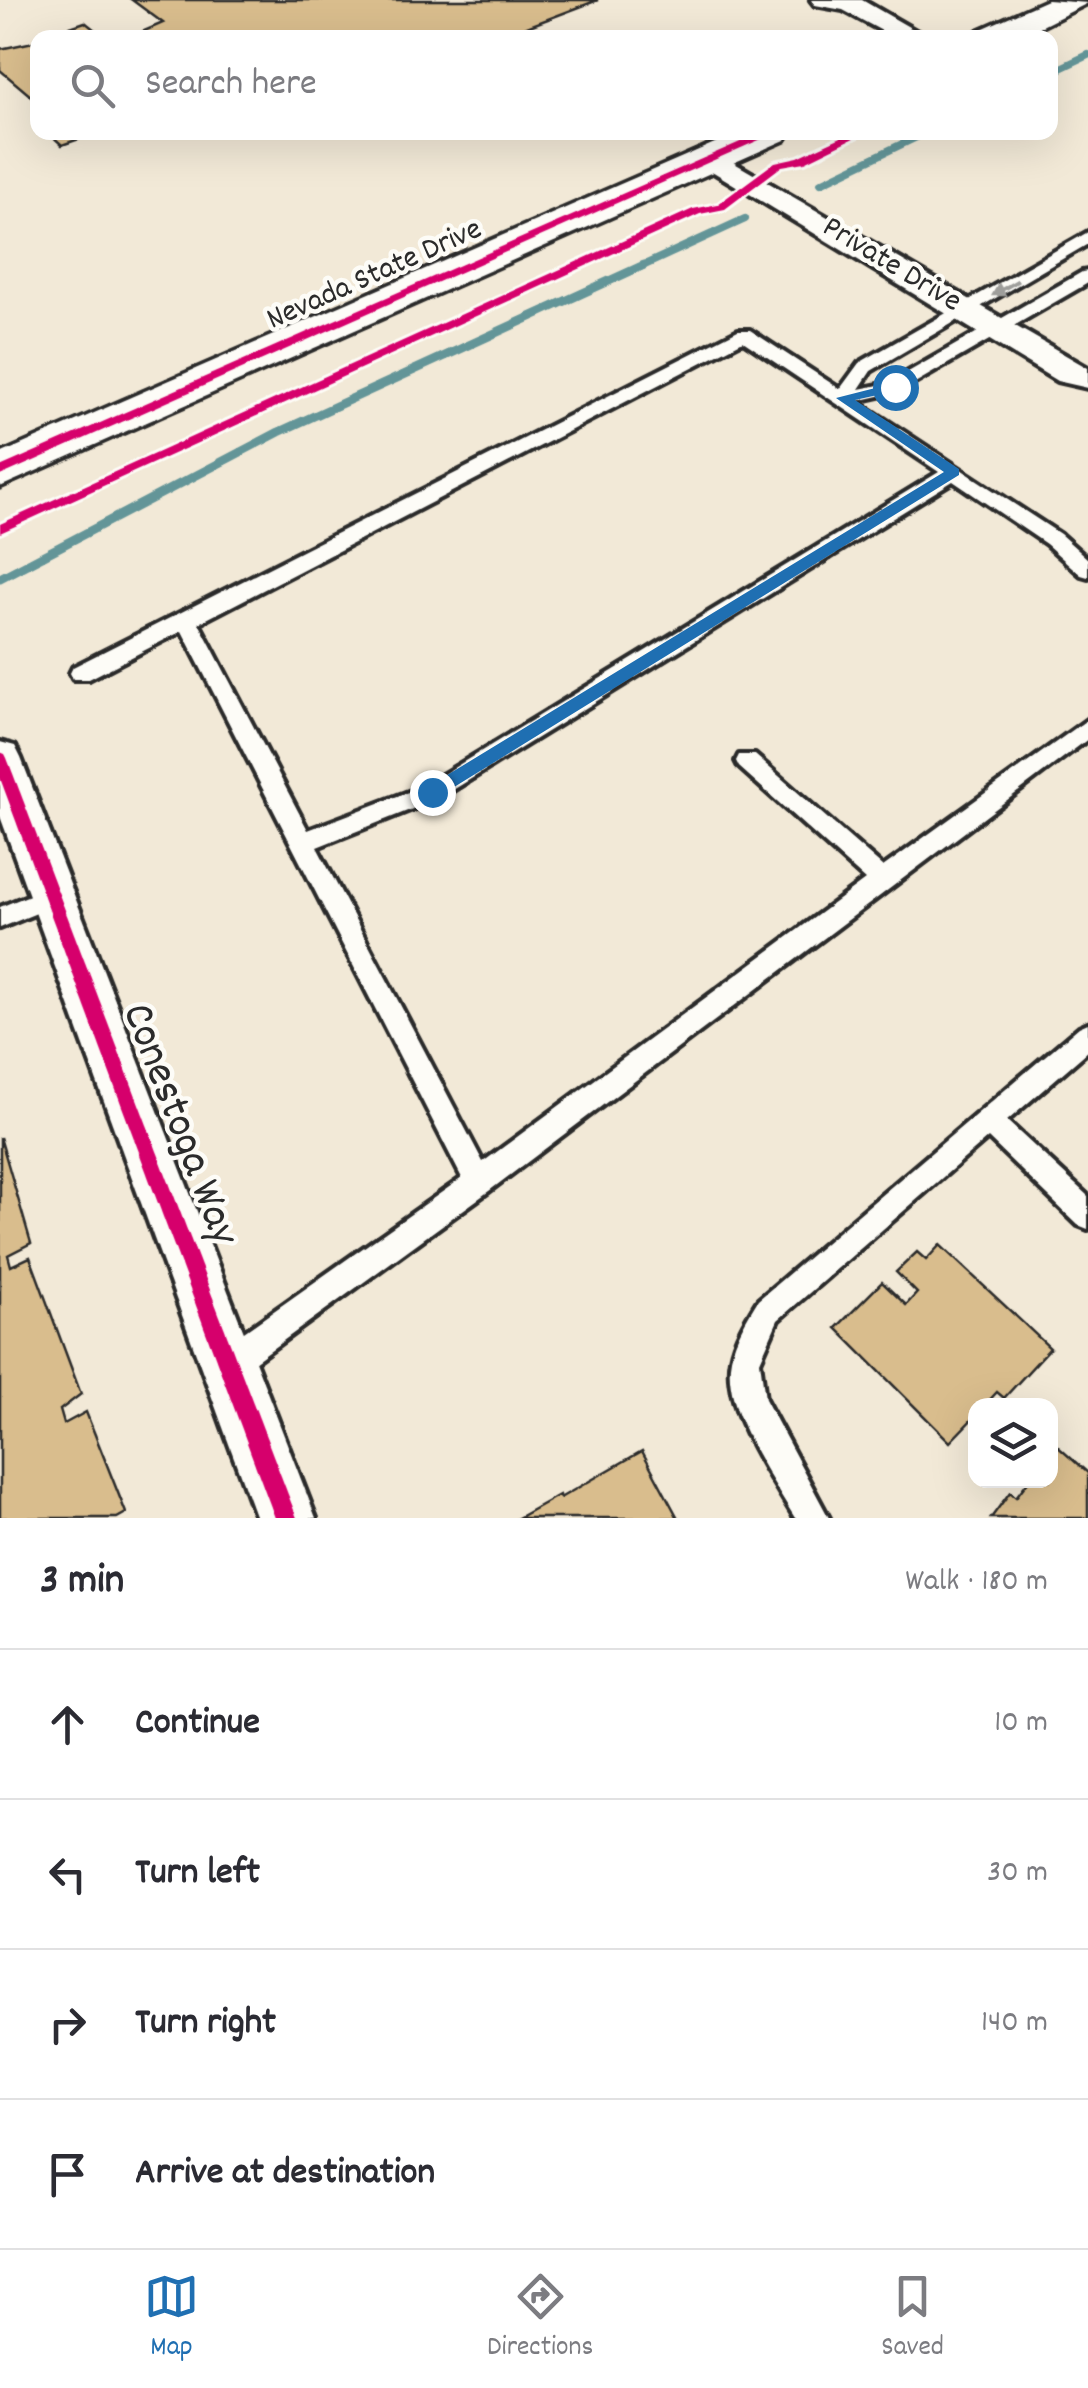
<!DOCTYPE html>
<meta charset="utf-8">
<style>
:root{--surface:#fff;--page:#f7f7f7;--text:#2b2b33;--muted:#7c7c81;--line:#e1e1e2;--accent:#1f6fb2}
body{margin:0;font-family:Dekko,sans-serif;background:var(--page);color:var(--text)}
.controls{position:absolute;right:30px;bottom:30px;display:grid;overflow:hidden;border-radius:20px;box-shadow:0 10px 40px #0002}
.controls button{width:90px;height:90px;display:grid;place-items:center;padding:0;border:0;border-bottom:2px solid var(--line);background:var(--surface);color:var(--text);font:50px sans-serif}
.stop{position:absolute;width:30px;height:30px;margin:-22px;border:8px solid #1f6fb2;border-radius:50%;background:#fff}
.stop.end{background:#1f6fb2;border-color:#fff;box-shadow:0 2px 10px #0008}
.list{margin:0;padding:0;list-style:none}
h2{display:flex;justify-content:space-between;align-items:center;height:130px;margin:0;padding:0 40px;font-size:42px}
h2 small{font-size:32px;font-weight:400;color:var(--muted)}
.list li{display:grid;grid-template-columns:65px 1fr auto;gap:30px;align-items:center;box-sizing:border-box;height:150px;padding:0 40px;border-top:2px solid var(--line)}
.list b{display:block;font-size:38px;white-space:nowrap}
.list em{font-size:32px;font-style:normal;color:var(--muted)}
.icon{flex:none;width:55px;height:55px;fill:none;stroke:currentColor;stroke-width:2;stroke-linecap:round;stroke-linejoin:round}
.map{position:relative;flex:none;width:1088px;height:1518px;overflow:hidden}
.search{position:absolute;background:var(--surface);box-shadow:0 10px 40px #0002;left:30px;right:30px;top:30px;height:110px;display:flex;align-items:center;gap:25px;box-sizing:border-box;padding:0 35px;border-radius:20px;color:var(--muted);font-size:38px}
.sheet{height:730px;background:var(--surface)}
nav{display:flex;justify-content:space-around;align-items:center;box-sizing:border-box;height:140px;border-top:2px solid var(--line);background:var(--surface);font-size:28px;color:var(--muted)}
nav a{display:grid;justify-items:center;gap:5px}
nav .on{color:var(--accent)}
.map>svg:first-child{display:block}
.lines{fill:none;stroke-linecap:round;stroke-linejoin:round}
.stream-far1{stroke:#649598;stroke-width:8}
.stream{stroke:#649598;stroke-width:9}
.building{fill:#d9bd8d;stroke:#2b2b2b;stroke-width:2.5}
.service-casing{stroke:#2b2b2b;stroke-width:8}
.minor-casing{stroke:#2b2b2b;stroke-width:8}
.tertiary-casing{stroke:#2b2b2b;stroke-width:7}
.service{fill:#fdfcf7;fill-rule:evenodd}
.minor{fill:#fdfcf7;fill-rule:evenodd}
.tertiary{fill:#fdfcf7;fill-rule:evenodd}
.cycleway-casing{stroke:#fdfcf7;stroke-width:6}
.cycleway{fill:#d6006c;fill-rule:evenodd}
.oneway{fill:#9e9e9b}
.route{fill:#1f6fb2}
.labels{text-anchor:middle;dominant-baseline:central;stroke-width:9;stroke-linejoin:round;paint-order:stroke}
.far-street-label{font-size:32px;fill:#2b2b2b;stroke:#fdfcf7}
.near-street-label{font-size:45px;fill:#2b2b2b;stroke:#fdfcf7}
</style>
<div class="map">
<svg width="1088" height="1518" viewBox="0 0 1088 1518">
<rect width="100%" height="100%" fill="#f2e9d7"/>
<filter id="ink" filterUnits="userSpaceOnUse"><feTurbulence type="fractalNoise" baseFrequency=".01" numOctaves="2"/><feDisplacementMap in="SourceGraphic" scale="20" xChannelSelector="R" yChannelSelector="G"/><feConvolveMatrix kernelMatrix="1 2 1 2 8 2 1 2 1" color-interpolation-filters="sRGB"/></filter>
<g filter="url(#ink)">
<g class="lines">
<!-- stream-far1 -->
<g class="stream-far1">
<polyline points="1050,73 1088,55"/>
<polyline points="821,183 927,132"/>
<polyline points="638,268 745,219"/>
</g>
<!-- stream -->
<polyline class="stream" points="0,578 279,432 644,265"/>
</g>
<!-- building -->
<g class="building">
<polygon points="132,0 598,0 498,38 128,38 163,23"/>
<polygon points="85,22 105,38 48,38 72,29 70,27"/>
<polygon points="38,41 38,102 0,70 0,49"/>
<polygon points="48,132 88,132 90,135 62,145"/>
<polygon points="0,1137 31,1243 8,1255 11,1266 30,1257 81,1394 60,1410 64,1424 86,1412 126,1513 117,1518 0,1518"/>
<polygon points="940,1245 1050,1348 1004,1398 997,1392 984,1406 976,1406 976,1415 950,1442 836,1328 882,1282 906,1305 917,1293 896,1272 917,1252 926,1260"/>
<polygon points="1056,1445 1088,1473 1088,1518 991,1518 1010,1492 1016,1497 1029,1480 1050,1480 1050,1452"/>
<polygon points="642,1451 678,1518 518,1518 559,1495 560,1498"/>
</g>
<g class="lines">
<defs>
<g id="service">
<path d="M1088 232V244L871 371 859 389 889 383 1082 272 1088 271V283L901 391 857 401 1060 534 1088 559V577L1081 575 1046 544 953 481 440 798 317 847 483 1162 865 880 739 767 736 761 739 755H755L883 867 1088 719V739L489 1191 239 1373 228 1377 217 1373 213 1362 217 1351 462 1178 182 631 89 679H73L70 673 73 667 738 330H750L840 389 859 363ZM743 341 939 472 424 786 308 830 199 623Z"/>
<polygon points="52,886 61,889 64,896 61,903 0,928 0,907"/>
<path d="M1088 1023V1051L1007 1121 1088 1196V1229L1078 1225 988 1138 778 1320 760 1361 765 1399 829 1518H795C771 1477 721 1407 731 1358 735 1337 747 1318 758 1300L1079 1027Z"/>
</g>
<g id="minor">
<polygon points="811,0 862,0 928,38 895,38 843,10 815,5"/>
<polygon points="712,150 1088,368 1088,388 1057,381 702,165 698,159"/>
<polygon points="0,742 15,746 21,758 316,1518 256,1518 0,816"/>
</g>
<g id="tertiary">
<polygon points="1047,0 1088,3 1018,38 972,38 977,31"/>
<polygon points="740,132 790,132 785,140 0,487 0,454"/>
</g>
</defs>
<!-- service casing -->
<use href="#service" class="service-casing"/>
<!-- minor casing -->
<use href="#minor" class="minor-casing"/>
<!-- tertiary casing -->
<use href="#tertiary" class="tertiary-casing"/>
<!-- service -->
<use href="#service" class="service"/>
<!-- minor -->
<use href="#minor" class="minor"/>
<!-- tertiary -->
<use href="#tertiary" class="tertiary"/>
<defs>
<g id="cycleway">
<polygon points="763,132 777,132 0,476 0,467"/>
<polygon points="852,132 866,132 805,162 782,166 725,209 700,214 0,533 0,524 693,209 718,204 775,162 798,157"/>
<polygon points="0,752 5,754 7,758 297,1518 275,1518 0,778"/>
</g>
</defs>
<!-- cycleway casing -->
<use href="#cycleway" class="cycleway-casing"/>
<!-- cycleway -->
<use href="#cycleway" class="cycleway"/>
</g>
<!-- one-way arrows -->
<defs><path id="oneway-solid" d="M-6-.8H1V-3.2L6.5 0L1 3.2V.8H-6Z" transform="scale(2.5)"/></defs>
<use class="oneway" href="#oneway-solid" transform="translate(1005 288) rotate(150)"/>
</g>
<!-- route -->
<polygon class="route" points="895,383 900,390 855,400 959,469 959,475 438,797 426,797 426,788 944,472 836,398"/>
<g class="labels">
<!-- far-street labels -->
<g class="far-street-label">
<text transform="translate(891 266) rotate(31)">Private Drive</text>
<text transform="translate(375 276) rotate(-24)">Nevada State Drive</text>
</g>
<!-- near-street labels -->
<g class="near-street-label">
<text transform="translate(178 1125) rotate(69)">Conestoga Way</text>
</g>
</g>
</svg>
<div class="controls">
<button><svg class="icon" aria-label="layers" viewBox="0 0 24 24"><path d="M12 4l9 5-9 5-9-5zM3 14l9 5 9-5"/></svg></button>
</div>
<div class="stop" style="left:895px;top:387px"></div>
<div class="stop end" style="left:432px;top:792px"></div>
<div class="search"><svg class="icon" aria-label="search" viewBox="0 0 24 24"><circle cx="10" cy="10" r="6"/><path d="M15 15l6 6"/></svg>Search here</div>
</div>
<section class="sheet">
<h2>3 min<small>Walk · 180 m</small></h2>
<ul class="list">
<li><svg class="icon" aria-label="ahead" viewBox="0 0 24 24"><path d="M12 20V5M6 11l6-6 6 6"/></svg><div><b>Continue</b></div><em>10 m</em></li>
<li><svg class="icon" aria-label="left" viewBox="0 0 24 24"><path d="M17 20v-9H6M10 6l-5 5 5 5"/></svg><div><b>Turn left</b></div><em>30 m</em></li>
<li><svg class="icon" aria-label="right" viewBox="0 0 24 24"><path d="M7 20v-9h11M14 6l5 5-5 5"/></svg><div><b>Turn right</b></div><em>140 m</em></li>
<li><svg class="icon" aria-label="arrive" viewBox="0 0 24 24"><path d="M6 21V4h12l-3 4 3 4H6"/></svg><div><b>Arrive at destination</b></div></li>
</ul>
</section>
<nav>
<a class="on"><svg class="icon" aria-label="map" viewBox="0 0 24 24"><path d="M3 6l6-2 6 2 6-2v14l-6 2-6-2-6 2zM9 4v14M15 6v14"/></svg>Map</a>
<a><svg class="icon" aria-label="directions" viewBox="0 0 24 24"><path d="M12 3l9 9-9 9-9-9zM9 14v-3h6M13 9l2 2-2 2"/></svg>Directions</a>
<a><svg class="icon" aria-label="saved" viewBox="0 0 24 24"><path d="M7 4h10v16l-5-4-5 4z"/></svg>Saved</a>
</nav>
